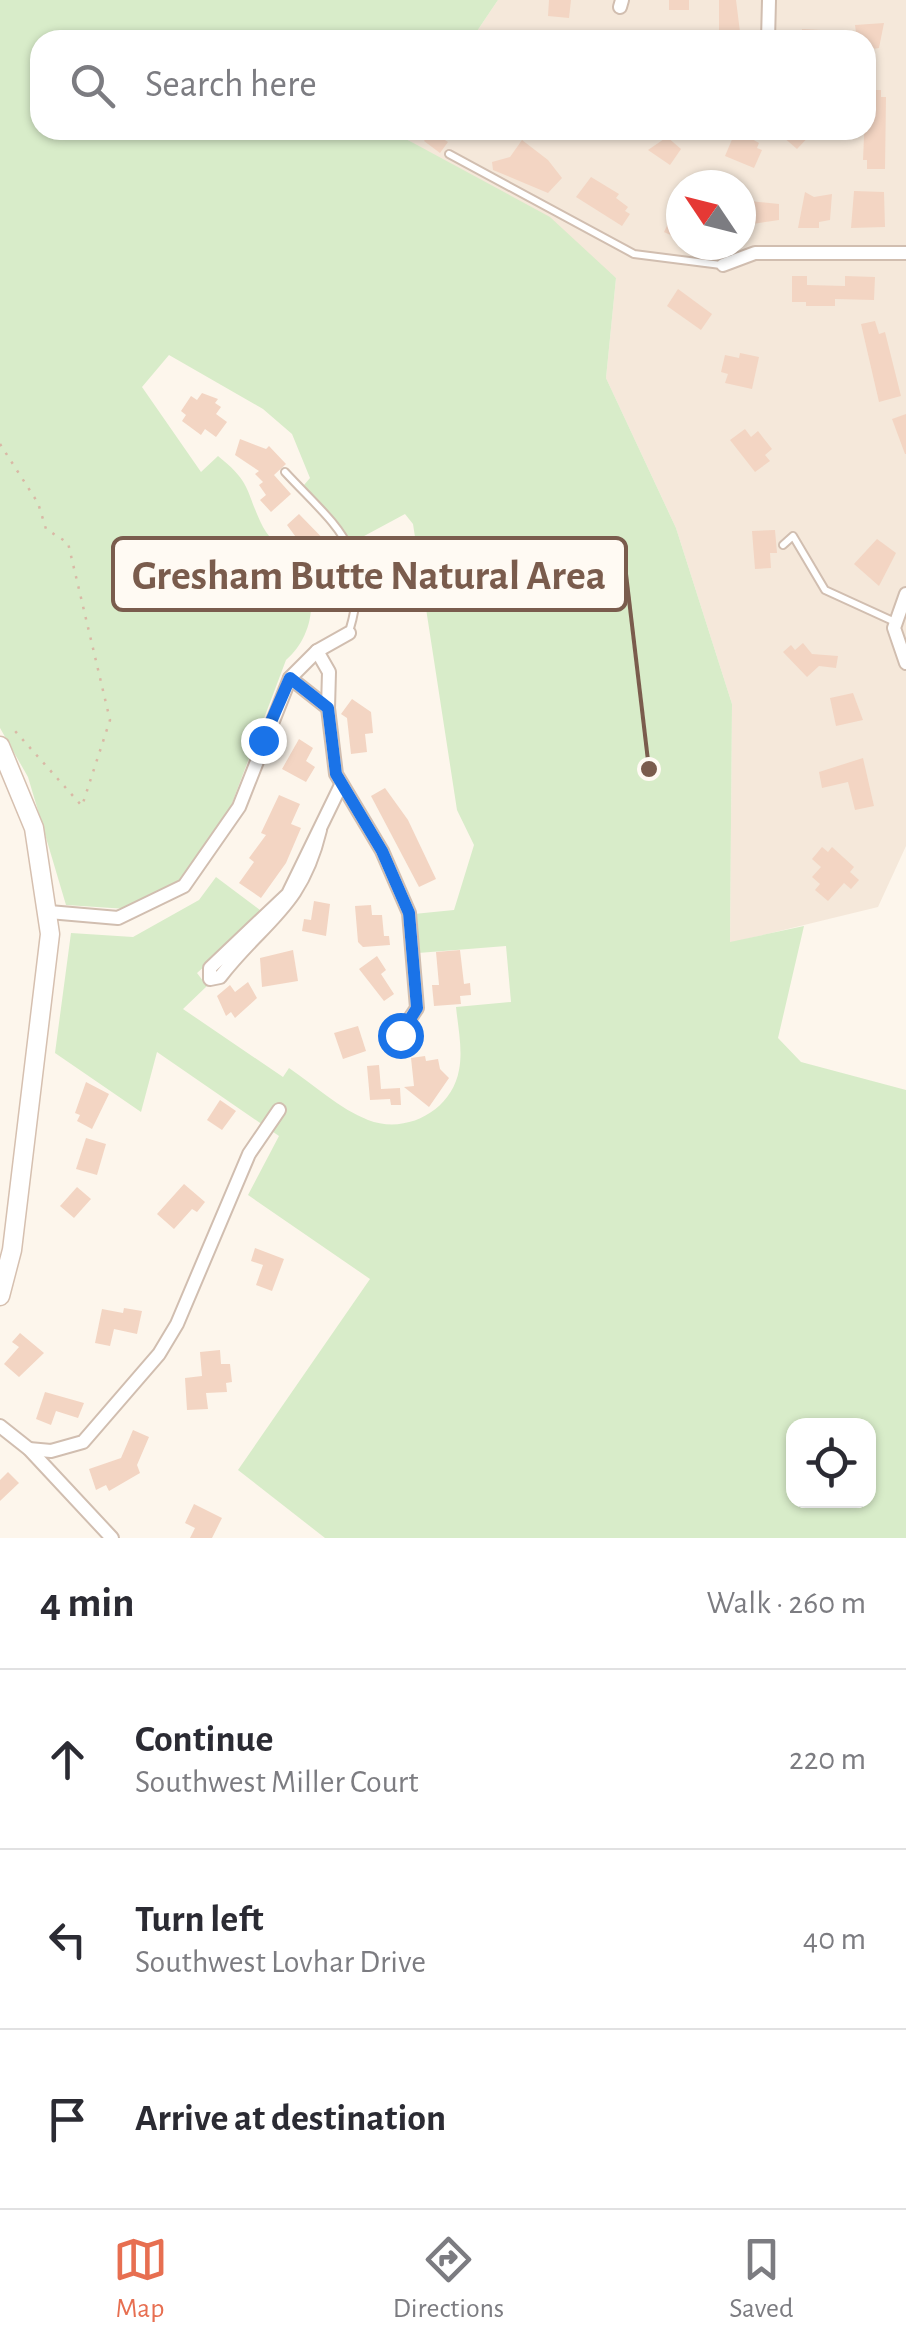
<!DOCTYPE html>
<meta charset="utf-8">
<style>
:root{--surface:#fff;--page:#f2f2f3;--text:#2b2b33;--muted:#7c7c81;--line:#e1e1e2;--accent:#e76f51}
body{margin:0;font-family:"Alegreya Sans",sans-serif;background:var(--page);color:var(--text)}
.controls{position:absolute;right:30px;bottom:30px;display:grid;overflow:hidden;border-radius:20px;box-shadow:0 2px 8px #0004}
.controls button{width:90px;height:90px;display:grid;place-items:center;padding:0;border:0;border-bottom:2px solid var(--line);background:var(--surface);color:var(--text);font:50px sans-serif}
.compass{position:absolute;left:666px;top:170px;width:90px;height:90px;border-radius:50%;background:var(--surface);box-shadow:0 2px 8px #0004;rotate:305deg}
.stop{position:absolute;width:30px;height:30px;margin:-22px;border:8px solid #1a73e8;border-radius:50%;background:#fff}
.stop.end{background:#1a73e8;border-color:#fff;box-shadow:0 2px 10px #0008}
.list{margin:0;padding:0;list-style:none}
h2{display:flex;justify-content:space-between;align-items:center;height:130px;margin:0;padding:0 40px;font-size:42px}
h2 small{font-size:32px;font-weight:400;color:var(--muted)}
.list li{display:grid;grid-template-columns:65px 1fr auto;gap:30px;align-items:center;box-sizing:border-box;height:180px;padding:0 40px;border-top:2px solid var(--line)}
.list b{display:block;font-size:38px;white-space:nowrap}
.list p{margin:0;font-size:32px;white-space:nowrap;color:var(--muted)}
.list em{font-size:32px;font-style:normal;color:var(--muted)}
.icon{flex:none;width:55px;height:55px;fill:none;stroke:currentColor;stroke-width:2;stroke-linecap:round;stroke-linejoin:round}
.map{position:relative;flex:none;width:906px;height:1538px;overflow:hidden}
.search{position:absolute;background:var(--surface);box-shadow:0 2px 8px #0004;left:30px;right:30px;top:30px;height:110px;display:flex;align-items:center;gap:25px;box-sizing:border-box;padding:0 35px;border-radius:30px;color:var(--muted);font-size:38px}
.sheet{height:670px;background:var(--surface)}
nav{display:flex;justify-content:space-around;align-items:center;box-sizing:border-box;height:140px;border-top:2px solid var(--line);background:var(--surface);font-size:28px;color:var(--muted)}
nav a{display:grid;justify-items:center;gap:5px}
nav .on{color:var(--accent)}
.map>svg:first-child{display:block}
.residential{fill:#f5e8da;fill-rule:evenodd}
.green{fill:#d8ecc9;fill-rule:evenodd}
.building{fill:#f3d5c3}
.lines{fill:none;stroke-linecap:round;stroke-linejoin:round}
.lane-casing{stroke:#d1beb0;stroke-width:10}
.street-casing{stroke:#d1beb0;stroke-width:16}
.secondary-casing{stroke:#d6c0b0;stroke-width:21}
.path{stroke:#d9b8a5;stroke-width:2.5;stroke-dasharray:2.5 8;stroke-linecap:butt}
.lane{stroke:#fff;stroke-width:6}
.street{stroke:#fff;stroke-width:12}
.secondary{stroke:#fff;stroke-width:18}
.route{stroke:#1a73e8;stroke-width:12}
.leader{fill:none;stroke:#7a5c4d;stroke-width:4}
.callout-dot{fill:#7a5c4d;stroke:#fffaf3;stroke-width:4}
.callout{fill:#fffaf3;stroke:#7a5c4d;stroke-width:4}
.callout-label{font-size:42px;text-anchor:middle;font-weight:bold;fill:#7a5c4d}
</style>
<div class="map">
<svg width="906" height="1538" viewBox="0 0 906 1538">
<rect width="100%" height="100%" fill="#fdf6ec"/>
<!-- residential -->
<path class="residential" d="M498 0H906V846L878 907 730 943 732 704 676 528 606 378 616 278 405 138 411 130H866V40H471ZM681 185H741V245H681Z"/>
<!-- green -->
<path class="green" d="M0 0H498L471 40H40V130H411L406 139 550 217 616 278 606 378 676 528 732 704 730 942 804 926 778 1038 801 1062 906 1090V1538H325L238 1470 370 1279 248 1195 279 1136 157 1052 141 1112 55 1053 71 933 133 937 199 900 216 877 264 913 197 973 207 986 183 1009 283 1077 289 1068C314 1085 340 1109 368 1120 407 1135 452 1110 459 1070 463 1050 458 1027 456 1007L511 1002 506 946 418 953 414 914 454 910 474 845 457 810 413 524 405 514 353 542 304 485 310 478 292 434 263 409 169 355 142 387 201 472 218 456C253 484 245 491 263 527 271 542 284 549 295 561 321 591 314 636 286 660L228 814 181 879 127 909 66 905 28 777 0 728ZM794 1426H868V1500H794Z"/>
<!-- building -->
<g class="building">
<polygon points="549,0 571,0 569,18 548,16"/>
<rect x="669" y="0" width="20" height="10"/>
<polygon points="719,0 736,0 741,40 719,40"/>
<polygon points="884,23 879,48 866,50 866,40 857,40 855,25"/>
<polygon points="802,29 821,30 821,40 802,40"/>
<polygon points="866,90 881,90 881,97 886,97 885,169 867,169 867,160 863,160"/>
<polygon points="736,130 759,143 757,148 762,150 754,168 725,156"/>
<polygon points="787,130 815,130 797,149 782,136"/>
<polygon points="431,131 448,142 440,153 424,141"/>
<polygon points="667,137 681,149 670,165 648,150"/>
<polygon points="522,140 548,160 562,178 548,193 493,170 492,162 510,157"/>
<polygon points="591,177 619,194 616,198 628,207 625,211 630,214 622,226 576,197"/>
<polygon points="854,191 884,192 885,227 851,228"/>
<polygon points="805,192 814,197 832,194 830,220 819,222 819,228 798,228"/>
<polygon points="681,196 681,240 664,232"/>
<polygon points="750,201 779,204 779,220 746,225"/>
<polygon points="792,276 807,276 807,285 845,286 845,276 875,277 874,300 835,299 835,306 806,306 806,302 792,302"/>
<polygon points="678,289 712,314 701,330 667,306"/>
<polygon points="875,321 879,334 885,332 901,396 879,402 861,324"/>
<polygon points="740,353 759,357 752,389 725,383 728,374 721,372 725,355 739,358"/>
<polygon points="202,393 218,399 215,403 221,407 216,414 227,422 216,437 205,429 201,435 182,421 186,415 181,411 191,396 197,400"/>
<polygon points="906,414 906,454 905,454 892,419"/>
<polygon points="745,429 751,437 758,431 772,449 765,455 770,461 755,472 730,440"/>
<polygon points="240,439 266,449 269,446 286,464 274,475 291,494 271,512 260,500 266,495 259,485 263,482 255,474 259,471 235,455"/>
<polygon points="299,514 335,551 329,556 337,582 320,587 312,559 287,525"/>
<polygon points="775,530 777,553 770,553 771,568 755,569 752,531"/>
<polygon points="877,539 896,553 879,586 854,564"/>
<polygon points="803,643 812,654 838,656 836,668 819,666 807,677 783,652 791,645 795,650"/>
<polygon points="853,693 863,720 836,726 830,698"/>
<polygon points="352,699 371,712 373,733 365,734 367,752 351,754 347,718 341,714"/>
<polygon points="299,739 313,748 306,761 315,767 306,782 282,769"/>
<polygon points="863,758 874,806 855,810 848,782 822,788 819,772"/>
<polygon points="385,788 408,820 436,879 419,887 371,796"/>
<polygon points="279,795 300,804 291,824 301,828 286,863 261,898 239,883 254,862 249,858 266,835 261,833"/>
<polygon points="822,847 828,852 832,847 854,867 850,872 859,880 851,889 844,883 828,901 815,890 820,884 812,877 821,867 812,859"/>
<polygon points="314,901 330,904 326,936 302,931 304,919 311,920"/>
<polygon points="371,905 372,915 382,915 384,936 389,936 390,945 363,947 358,942 355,906"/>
<polygon points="293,950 298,981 262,987 260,958"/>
<polygon points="460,950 464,984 470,983 471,995 460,996 461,1004 434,1006 432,985 439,985 436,952"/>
<polygon points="377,956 386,970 381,974 394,994 384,1001 359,969"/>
<polygon points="248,982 257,998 235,1018 231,1012 226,1016 217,996 230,985 235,992"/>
<polygon points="358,1026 366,1051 343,1059 334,1033"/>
<polygon points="425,1056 426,1061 438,1059 440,1069 449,1078 429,1107 404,1087 414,1086 411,1058"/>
<polygon points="379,1065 381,1089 400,1088 401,1105 391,1105 390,1099 370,1100 367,1066"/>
<polygon points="86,1082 109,1094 92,1129 77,1121 80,1115 75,1113"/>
<polygon points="220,1100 236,1111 222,1130 207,1120"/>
<polygon points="86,1138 106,1144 97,1175 76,1169"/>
<polygon points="184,1184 205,1202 197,1212 192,1209 174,1229 157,1214"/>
<polygon points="77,1187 91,1199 74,1218 60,1206"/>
<polygon points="255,1248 284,1259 272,1291 256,1285 263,1265 251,1261"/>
<polygon points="124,1308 142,1311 137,1334 114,1329 110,1346 95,1343 102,1309 123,1313"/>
<polygon points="20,1333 44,1353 19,1377 4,1364 19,1347 12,1342"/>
<polygon points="220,1350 221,1364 230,1364 232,1382 226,1383 227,1392 206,1393 208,1409 187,1410 185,1378 202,1376 200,1352"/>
<polygon points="45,1392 84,1403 78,1418 56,1411 51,1425 36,1419"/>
<polygon points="133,1430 149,1437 137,1465 140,1473 109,1491 106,1485 96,1490 89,1469 121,1458"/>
<polygon points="8,1472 19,1483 0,1501 0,1480"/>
<polygon points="194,1504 222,1518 212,1538 190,1538 195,1528 185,1523"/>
</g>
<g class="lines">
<defs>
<g id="lane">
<polyline points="449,154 634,254 721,265"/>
<path d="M285 472C337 528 374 549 349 632"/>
<polyline points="783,545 793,536 825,590 895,622"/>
</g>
<g id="street">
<polyline points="620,7 622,0"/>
<polyline points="768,40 769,0"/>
<polyline points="723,265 755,253 906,253"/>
<polyline points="906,594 894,628 906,663"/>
<polyline points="317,651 329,672 328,708 336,774 382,851 409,913 417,1008 399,1035"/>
<polyline points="290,678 328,708"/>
<path d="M320 830C301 909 264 920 220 977L210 979V968L288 894 341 785"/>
<polyline points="49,912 118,918 184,886 239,807 290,678 317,651 349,633"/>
<polyline points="0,1426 29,1449 112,1538"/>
<polyline points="29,1449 51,1451 83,1442 159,1354 177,1324 249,1154 279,1110"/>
</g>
<polyline id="secondary" points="0,746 34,828 50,934 12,1250 0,1296"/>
</defs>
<!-- lane casing -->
<use href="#lane" class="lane-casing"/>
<!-- street casing -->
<use href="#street" class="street-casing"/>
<!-- secondary casing -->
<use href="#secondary" class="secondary-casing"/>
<!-- path -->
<polyline class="path" points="0,444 38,503 46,529 68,543 110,720 82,806 15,731 9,733"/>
<!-- lane -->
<use href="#lane" class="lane"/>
<!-- street -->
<use href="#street" class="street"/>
<!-- secondary -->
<use href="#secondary" class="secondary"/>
</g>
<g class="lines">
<!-- route -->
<polyline class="route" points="263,740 290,678 328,708 336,774 382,851 409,913 417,1008 400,1035"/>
</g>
<!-- callouts -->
<path class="leader" d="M649 769L626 574"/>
<circle class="callout-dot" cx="649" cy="769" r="10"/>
<rect class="callout" x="113" y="538" width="513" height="72" rx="10"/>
<g class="callout-label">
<text x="369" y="589">Gresham Butte Natural Area</text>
</g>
</svg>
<div class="controls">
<button><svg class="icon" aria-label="locate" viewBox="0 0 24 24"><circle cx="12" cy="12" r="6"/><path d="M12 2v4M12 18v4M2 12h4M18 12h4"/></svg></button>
</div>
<svg class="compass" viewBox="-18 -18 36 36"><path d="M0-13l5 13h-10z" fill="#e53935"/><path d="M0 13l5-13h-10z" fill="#7c7c81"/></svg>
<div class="stop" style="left:400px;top:1035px"></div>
<div class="stop end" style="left:263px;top:740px"></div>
<div class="search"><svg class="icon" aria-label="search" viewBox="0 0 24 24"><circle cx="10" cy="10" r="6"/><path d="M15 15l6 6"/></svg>Search here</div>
</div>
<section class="sheet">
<h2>4 min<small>Walk · 260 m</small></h2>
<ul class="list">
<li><svg class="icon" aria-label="ahead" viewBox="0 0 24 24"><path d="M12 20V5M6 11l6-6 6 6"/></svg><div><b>Continue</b><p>Southwest Miller Court</p></div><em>220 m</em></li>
<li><svg class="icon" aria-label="left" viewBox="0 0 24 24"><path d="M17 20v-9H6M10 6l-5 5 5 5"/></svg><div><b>Turn left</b><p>Southwest Lovhar Drive</p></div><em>40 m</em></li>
<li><svg class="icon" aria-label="arrive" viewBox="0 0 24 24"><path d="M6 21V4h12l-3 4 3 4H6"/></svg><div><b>Arrive at destination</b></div></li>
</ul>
</section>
<nav>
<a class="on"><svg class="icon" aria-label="map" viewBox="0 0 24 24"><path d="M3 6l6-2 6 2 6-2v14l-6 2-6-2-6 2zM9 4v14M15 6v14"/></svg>Map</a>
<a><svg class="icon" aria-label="directions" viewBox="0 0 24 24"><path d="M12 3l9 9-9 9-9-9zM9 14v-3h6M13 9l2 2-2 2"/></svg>Directions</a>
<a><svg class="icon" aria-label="saved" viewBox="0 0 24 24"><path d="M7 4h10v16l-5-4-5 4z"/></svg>Saved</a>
</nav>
